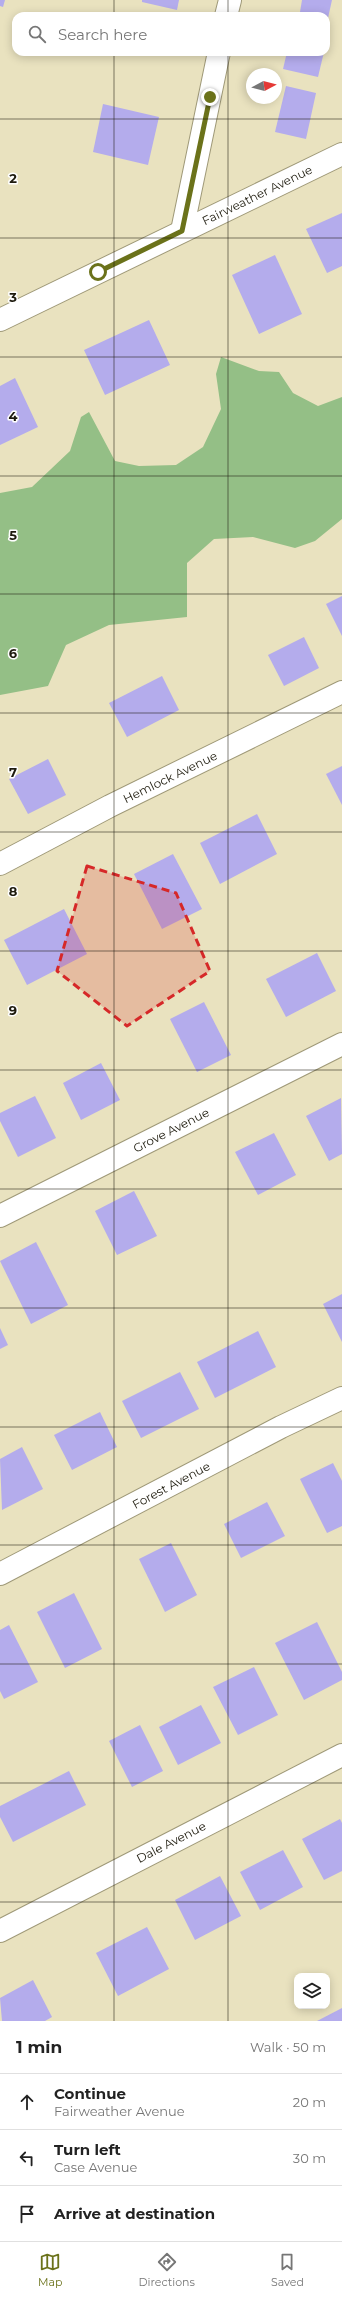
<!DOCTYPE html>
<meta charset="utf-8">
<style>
:root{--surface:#fff;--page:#f6f6f6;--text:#222;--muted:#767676;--line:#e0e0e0;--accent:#6b721a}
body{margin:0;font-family:Montserrat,sans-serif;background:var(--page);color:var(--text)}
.controls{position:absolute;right:12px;bottom:12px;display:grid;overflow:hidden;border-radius:8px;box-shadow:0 2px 10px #0003}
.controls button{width:36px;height:36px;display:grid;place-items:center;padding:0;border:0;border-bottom:1px solid var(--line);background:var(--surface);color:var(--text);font:20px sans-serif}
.compass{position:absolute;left:246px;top:68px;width:36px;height:36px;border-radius:50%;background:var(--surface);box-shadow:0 2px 10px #0003;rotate:83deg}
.stop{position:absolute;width:12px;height:12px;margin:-9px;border:3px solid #6b721a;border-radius:50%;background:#fff}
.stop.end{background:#6b721a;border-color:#fff;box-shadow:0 1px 4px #0008}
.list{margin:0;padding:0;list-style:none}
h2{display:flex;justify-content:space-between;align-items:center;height:52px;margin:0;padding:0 16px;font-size:17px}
h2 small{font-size:13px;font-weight:400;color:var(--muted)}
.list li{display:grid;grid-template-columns:26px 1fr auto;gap:12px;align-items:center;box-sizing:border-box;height:56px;padding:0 16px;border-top:1px solid var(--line)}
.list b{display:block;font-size:15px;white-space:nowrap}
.list p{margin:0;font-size:13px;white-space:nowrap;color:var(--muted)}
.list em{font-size:13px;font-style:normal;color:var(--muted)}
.icon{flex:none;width:22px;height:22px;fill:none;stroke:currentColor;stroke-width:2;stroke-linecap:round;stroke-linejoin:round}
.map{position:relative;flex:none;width:342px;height:2021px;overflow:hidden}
.search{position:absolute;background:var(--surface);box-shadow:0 2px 10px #0003;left:12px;right:12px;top:12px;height:44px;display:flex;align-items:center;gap:10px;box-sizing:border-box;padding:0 14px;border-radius:12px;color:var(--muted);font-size:15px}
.sheet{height:220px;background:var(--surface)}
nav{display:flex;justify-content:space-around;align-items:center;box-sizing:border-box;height:56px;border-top:1px solid var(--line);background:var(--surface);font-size:11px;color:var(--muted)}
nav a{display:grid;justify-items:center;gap:2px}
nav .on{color:var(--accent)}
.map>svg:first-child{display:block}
.forest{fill:#94bf86}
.building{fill:#b4acec}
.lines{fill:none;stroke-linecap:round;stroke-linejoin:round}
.minor-casing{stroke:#9f9978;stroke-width:24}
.minor{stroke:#fff;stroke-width:22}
.route{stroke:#6b721a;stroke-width:5}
.marked{fill:#d62828;fill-opacity:0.2;stroke:#d62828;stroke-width:3;stroke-dasharray:8 5;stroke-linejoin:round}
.grid{fill:none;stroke:#1e1b0e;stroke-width:1;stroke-opacity:0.55}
.labels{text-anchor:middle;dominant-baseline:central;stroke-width:3;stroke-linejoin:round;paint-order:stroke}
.street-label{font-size:12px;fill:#1e1b0e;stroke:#fff}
.grid-label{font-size:13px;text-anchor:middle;font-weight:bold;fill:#1e1b0e;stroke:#fff;stroke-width:3;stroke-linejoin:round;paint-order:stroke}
</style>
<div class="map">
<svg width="342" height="2021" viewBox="0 0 342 2021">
<rect width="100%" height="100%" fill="#e9e2bf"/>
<!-- forest -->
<polygon class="forest" points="221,357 259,371 279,372 293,393 318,406 342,397 342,519 315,541 295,548 253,537 214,539 187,563 187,617 109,625 66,645 48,686 0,695 0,493 32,487 70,451 81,417 89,412 115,461 139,466 176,465 203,447 221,409 216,374"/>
<!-- building -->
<g class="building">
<polygon points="0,0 5,0 3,7 0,6"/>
<polygon points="142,0 179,0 177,10 142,2"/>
<polygon points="302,0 332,0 328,18 300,12"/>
<polygon points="287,52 324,52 318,77 283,69"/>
<polygon points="286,86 316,93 306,139 275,132"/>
<polygon points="103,104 159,117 148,165 93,152"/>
<polygon points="342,213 342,266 327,273 306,229"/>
<polygon points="275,255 302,314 259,334 232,275"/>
<polygon points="149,320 170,365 105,395 84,350"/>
<polygon points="15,378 38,427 0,445 0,386"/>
<polygon points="342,596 342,636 326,604"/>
<polygon points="304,637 319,668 284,686 268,655"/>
<polygon points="162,676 179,710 127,737 109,703"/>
<polygon points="48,759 66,795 28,814 9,779"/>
<polygon points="342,766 342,805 326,774"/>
<polygon points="257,814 277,854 220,884 200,843"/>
<polygon points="173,854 202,909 162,929 134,874"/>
<polygon points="64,909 87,954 27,985 4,940"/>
<polygon points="317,953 336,991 286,1017 266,979"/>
<polygon points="204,1002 231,1055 197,1072 170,1019"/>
<polygon points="101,1063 120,1100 81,1120 63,1083"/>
<polygon points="35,1096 56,1138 18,1157 0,1121 0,1113"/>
<polygon points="341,1098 342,1154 329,1161 306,1116"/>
<polygon points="274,1133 296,1175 258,1195 235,1152"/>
<polygon points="134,1191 157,1236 117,1255 95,1211"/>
<polygon points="36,1242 68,1305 31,1324 0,1261"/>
<polygon points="342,1294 342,1342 323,1304"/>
<polygon points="0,1328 8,1345 0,1349"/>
<polygon points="258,1331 276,1367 215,1398 197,1362"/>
<polygon points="180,1372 199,1409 141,1438 122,1401"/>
<polygon points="100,1412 117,1447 72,1470 54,1435"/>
<polygon points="22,1447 43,1489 2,1510 0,1459"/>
<polygon points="333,1463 342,1481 342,1526 327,1533 300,1479"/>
<polygon points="267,1502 285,1536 241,1558 224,1524"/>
<polygon points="171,1543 197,1595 165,1612 139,1559"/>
<polygon points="74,1593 102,1649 65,1668 37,1612"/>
<polygon points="317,1622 342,1672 342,1680 304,1700 275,1643"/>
<polygon points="9,1625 38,1682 4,1699 0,1691 0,1630"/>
<polygon points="254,1667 278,1715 238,1735 213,1687"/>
<polygon points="201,1705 221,1743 178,1765 159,1727"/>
<polygon points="140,1725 163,1771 132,1787 109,1741"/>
<polygon points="69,1771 86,1805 13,1842 0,1817 0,1806"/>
<polygon points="340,1819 342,1823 342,1871 324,1880 302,1839"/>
<polygon points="283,1850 303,1887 260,1910 240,1872"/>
<polygon points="220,1876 241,1916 195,1940 175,1900"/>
<polygon points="147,1927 169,1969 118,1996 96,1953"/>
<polygon points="33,1980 52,2017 45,2021 2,2021 0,1998"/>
<polygon points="342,2008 342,2021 317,2021"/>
</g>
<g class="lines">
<defs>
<g id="minor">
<polyline points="226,16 230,0"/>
<polyline points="182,231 219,52"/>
<polyline points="0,320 342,154"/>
<polyline points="0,864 110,806 342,692"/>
<polyline points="0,1216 342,1044"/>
<polyline points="0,1574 281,1427 342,1398"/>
<polyline points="0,1931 342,1755"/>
</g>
</defs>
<!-- minor casing -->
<use href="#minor" class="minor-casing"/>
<!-- minor -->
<use href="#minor" class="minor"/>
</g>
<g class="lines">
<!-- route -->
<polyline class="route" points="98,272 182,231 210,97"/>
</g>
<!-- marked area -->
<path class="marked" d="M87 866 176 893 210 971 127 1026 57 971Z"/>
<!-- grid -->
<path class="grid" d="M114 0V16M228 0V16M114 52V2021M228 52V2021M0 119H342M0 238H342M0 357H342M0 476H342M0 594H342M0 713H342M0 832H342M0 951H342M0 1070H342M0 1189H342M0 1308H342M0 1427H342M0 1545H342M0 1664H342M0 1783H342M0 1902H342"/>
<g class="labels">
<!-- street labels -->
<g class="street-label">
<text transform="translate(257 195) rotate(-26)">Fairweather Avenue</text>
<text transform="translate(170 777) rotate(-26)">Hemlock Avenue</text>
<text transform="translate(171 1130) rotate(-27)">Grove Avenue</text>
<text transform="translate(171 1485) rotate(-28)">Forest Avenue</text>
<text transform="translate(171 1842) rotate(-27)">Dale Avenue</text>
</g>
</g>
<g class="grid-label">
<text x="13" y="183">2</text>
<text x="13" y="302">3</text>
<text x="13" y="421">4</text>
<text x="13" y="540">5</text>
<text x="13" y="658">6</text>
<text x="13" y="777">7</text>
<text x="13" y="896">8</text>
<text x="13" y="1015">9</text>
</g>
</svg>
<div class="controls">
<button><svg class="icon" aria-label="layers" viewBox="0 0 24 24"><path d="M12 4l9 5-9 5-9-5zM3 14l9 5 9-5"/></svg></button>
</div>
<svg class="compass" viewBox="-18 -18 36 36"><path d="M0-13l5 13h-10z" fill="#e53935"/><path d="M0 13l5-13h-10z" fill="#767676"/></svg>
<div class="stop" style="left:98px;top:272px"></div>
<div class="stop end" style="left:210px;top:97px"></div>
<div class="search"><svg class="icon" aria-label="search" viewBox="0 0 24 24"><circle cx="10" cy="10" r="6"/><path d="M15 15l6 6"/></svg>Search here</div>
</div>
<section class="sheet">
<h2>1 min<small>Walk · 50 m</small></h2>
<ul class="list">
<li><svg class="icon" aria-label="ahead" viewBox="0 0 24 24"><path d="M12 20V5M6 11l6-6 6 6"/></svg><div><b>Continue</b><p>Fairweather Avenue</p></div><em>20 m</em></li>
<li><svg class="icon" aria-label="left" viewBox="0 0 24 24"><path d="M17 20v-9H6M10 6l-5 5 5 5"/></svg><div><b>Turn left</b><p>Case Avenue</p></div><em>30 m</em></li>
<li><svg class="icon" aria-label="arrive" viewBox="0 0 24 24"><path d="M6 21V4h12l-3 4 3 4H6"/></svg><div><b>Arrive at destination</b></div></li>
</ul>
</section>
<nav>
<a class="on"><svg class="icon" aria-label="map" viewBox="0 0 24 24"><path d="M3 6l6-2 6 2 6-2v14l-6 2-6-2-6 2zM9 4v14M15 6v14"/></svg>Map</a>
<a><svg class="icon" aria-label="directions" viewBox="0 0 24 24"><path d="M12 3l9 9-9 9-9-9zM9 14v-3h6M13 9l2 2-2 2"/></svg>Directions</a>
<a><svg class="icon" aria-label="saved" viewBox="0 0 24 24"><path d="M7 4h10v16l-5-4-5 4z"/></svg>Saved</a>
</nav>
